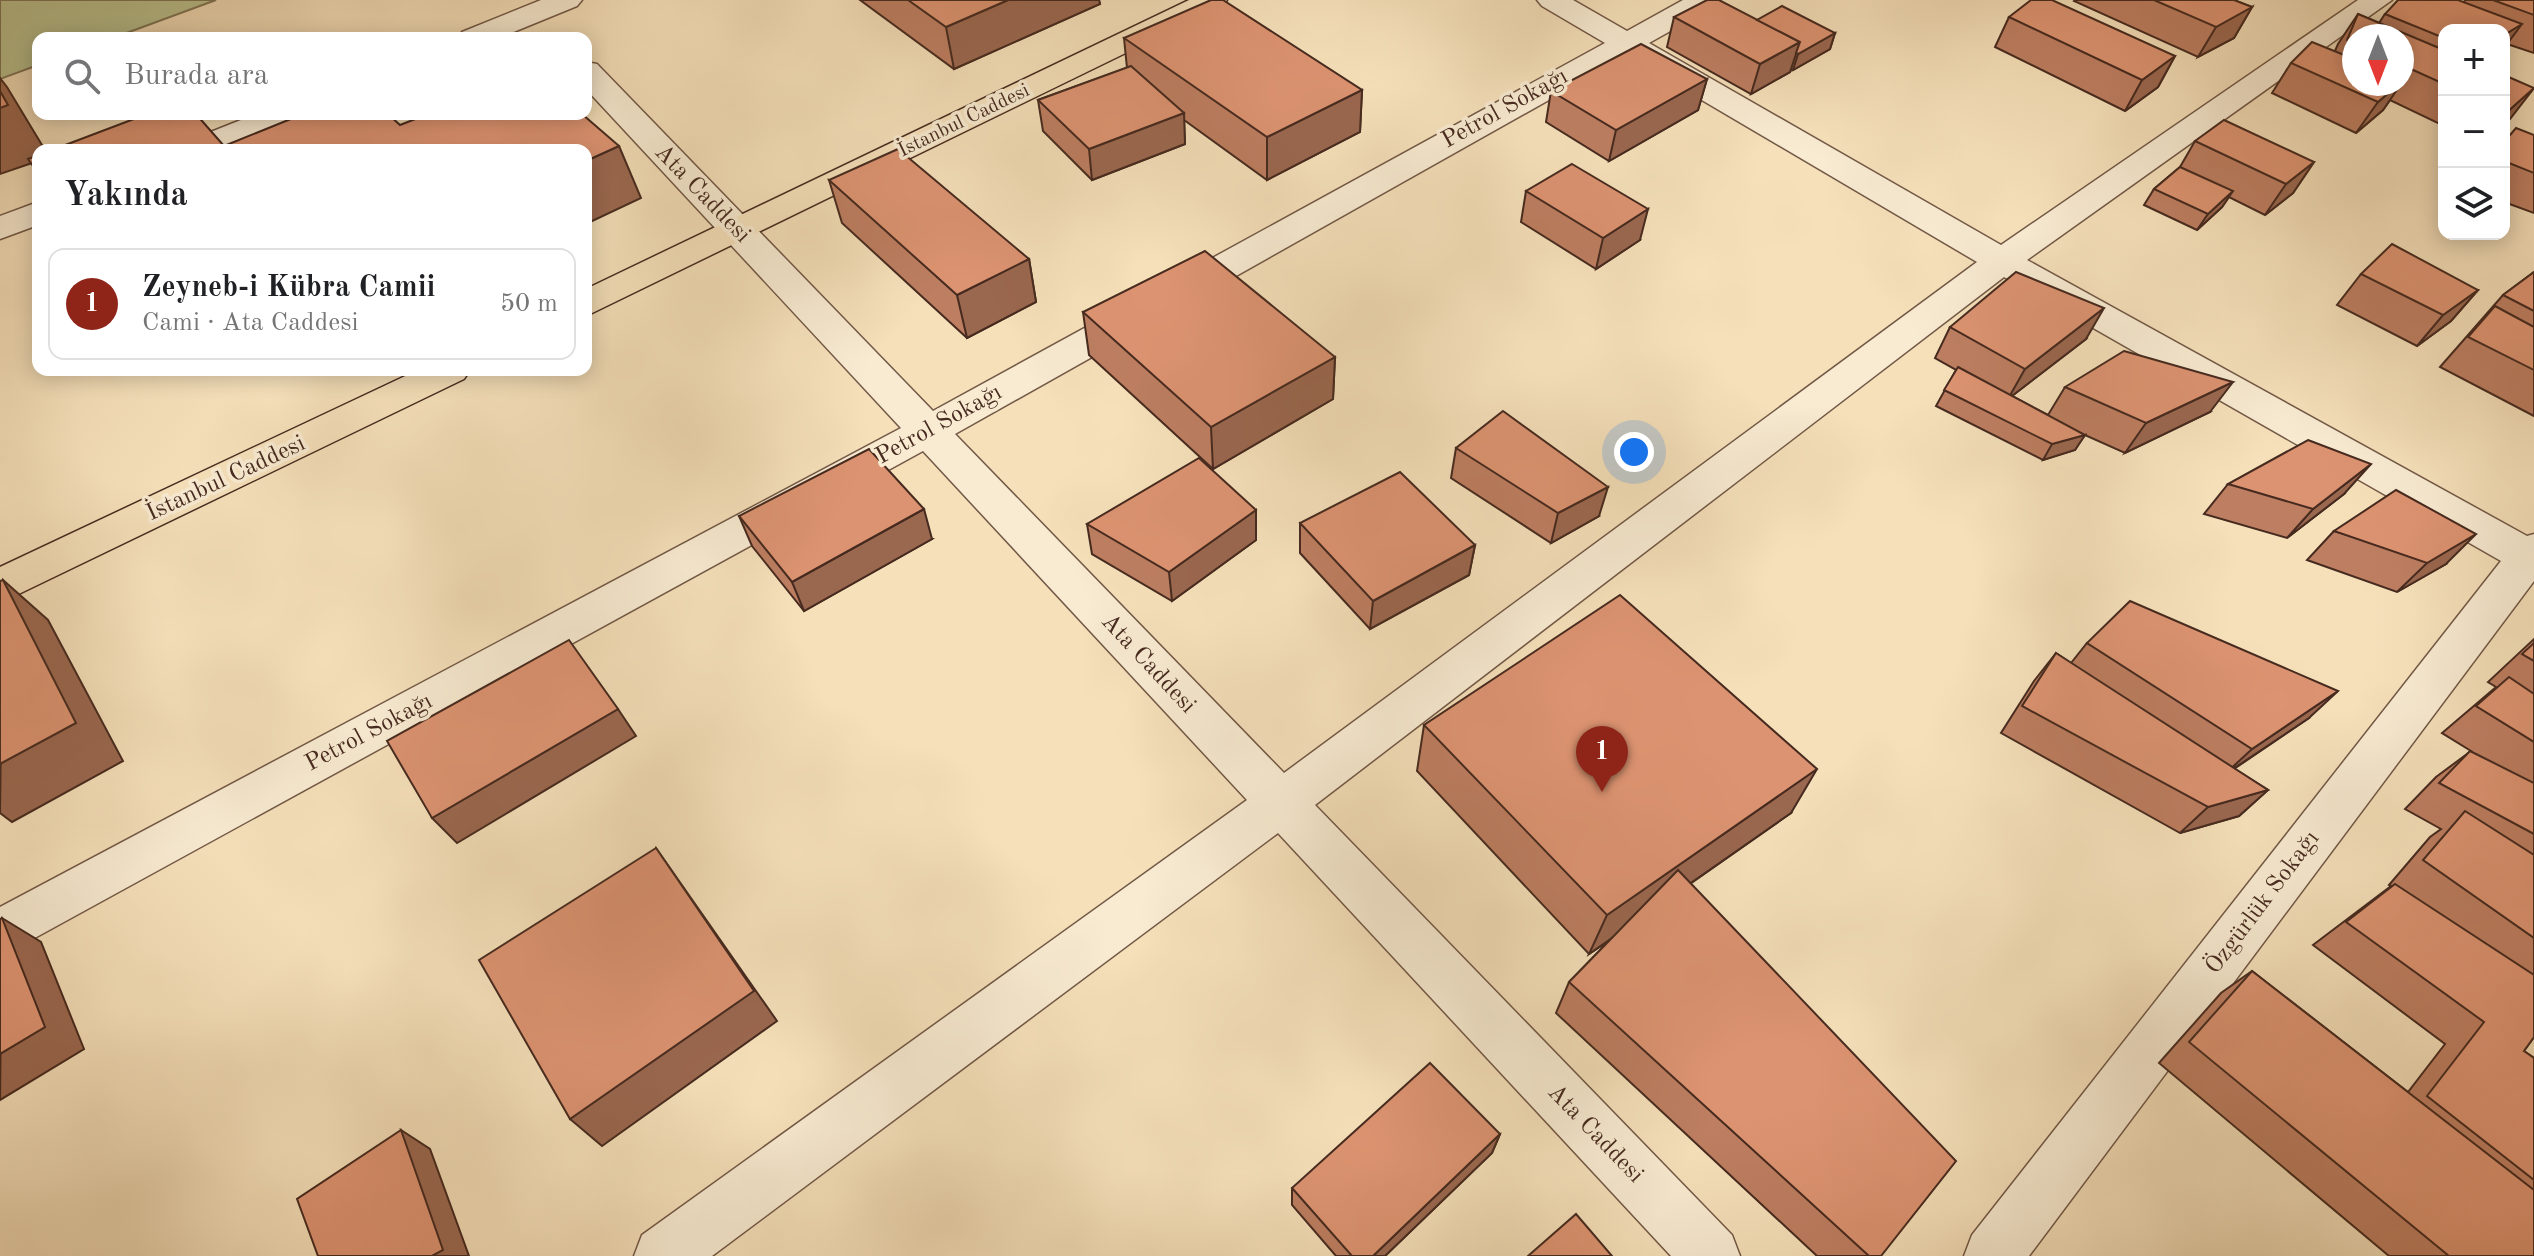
<!DOCTYPE html>
<html lang="tr">
<meta charset="utf-8">
<style>
:root{--surface:#fff;--page:#f6f6f6;--text:#202124;--muted:#757577;--line:#e0e0e0;--accent:#8f2418}
body{margin:0;font-family:"Old Standard TT",serif;background:var(--page);color:var(--text)}
.controls{position:absolute;right:24px;top:24px;display:grid;overflow:hidden;border-radius:16px;box-shadow:0 4px 20px #0003}
.controls button{width:72px;height:72px;display:grid;place-items:center;padding:0;border:0;border-bottom:2px solid var(--line);background:var(--surface);color:var(--text);font:40px sans-serif}
.compass{position:absolute;left:2342px;top:24px;width:72px;height:72px;border-radius:50%;background:var(--surface);box-shadow:0 4px 20px #0003;rotate:180deg}
.you{position:absolute;left:1634px;top:452px;width:28px;height:28px;margin:-20px;border:6px solid #fff;border-radius:50%;background:#1a73e8;box-shadow:0 0 0 12px #1a73e833}
.badge{display:grid;place-items:center;width:52px;height:52px;border-radius:50%;background:var(--accent);color:#fff;font-size:26px;font-weight:700}
.pin{position:absolute;translate:-50% -66px;filter:drop-shadow(0 2px 4px #0008)}
.pin::after{content:'';position:absolute;top:42px;width:28px;height:24px;background:inherit;clip-path:polygon(0 0,100% 0,50% 100%)}
.list{margin:0;padding:0;list-style:none}
h2{display:flex;justify-content:space-between;align-items:center;height:104px;margin:0;padding:0 32px;font-size:34px}
h2 small{font-size:26px;font-weight:400;color:var(--muted)}
.list li{display:grid;grid-template-columns:52px 1fr auto;gap:24px;align-items:center;box-sizing:border-box;height:112px;margin:0 16px 16px;padding:0 16px;border:2px solid var(--line);border-radius:16px}
.list b{display:block;font-size:30px;white-space:nowrap}
.list p{margin:0;font-size:26px;white-space:nowrap;color:var(--muted)}
.list em{font-size:26px;font-style:normal;color:var(--muted)}
.icon{flex:none;width:44px;height:44px;fill:none;stroke:currentColor;stroke-width:2;stroke-linecap:round;stroke-linejoin:round}
.map{position:relative;flex:none;width:2534px;height:1256px;overflow:hidden}
.search{position:absolute;background:var(--surface);box-shadow:0 4px 20px #0003;left:32px;top:32px;width:560px;height:88px;display:flex;align-items:center;gap:20px;box-sizing:border-box;padding:0 28px;border-radius:16px;color:var(--muted);font-size:30px}
.panel{position:absolute;background:var(--surface);box-shadow:0 4px 20px #0003;left:32px;top:144px;width:560px;height:232px;border-radius:16px}
.map>svg:first-child{display:block}
.green{fill:#bac391;stroke:#807658;stroke-width:2}
.lines{fill:none;stroke-linecap:round;stroke-linejoin:round}
.minor-casing{stroke:#725846;stroke-width:3}
.primary-casing{stroke:#462a1f;stroke-width:3}
.minor{fill:#f8ebd2;fill-rule:evenodd}
.primary{fill:#f5e0ba;fill-rule:evenodd}
.wall{fill:#bd7e61;stroke:#462a1f;stroke-width:2;fill-rule:evenodd}
.shaded-wall{fill:#9a674f;stroke:#462a1f;stroke-width:2}
.building{fill:#dc9371;stroke:#462a1f;stroke-width:2}
.labels{text-anchor:middle;dominant-baseline:central;stroke-width:7;stroke-linejoin:round;paint-order:stroke}
.far-street-label{font-size:20px;fill:#462a1f;stroke:#f8ebd2}
.street-label{font-size:24px;fill:#462a1f;stroke:#f8ebd2}
</style>
<div class="map">
<svg width="2534" height="1256" viewBox="0 0 2534 1256">
<rect width="100%" height="100%" fill="#f5e0ba"/>
<filter id="stains"><feTurbulence type="fractalNoise" baseFrequency=".0025" numOctaves="4"/><feColorMatrix values="0 0 0 0 .2 0 0 0 0 .09 0 0 0 0 .02 0 0 0 .5 -.17"/></filter>
<radialGradient id="worn" r=".72"><stop offset=".6" stop-color="#630" stop-opacity="0"/><stop offset="1" stop-color="#630" stop-opacity=".3"/></radialGradient>
<!-- green -->
<polygon class="green" points="0,0 216,0 113,38 38,38 38,65 0,79"/>
<g class="lines">
<defs>
<g id="minor">
<polygon points="541,0 582,0 577,6 499,38 458,38 462,32"/>
<path d="M1537 0H1573L1627 31 1683 0H1720L1715 6 1649 43 2001 245 2358 0H2392L2027 260 2527 536 2534 534V581L2029 1256H1964L1972 1235 2501 561 2004 277 1315 805 1732 1235 1740 1256H1671L1278 833 712 1256H634L642 1235 1247 800 923 451 0 957V907L901 428 586 89V62L597 64 933 411 1605 43 1542 6ZM1627 56 1977 262 1284 773 955 434Z"/>
<polygon points="256,114 300,114 295,121 224,150 179,150 183,143"/>
<polygon points="38,202 38,225 0,239 0,216"/>
</g>
<g id="primary">
<polygon points="1189,0 1227,0 1222,6 586,316 586,289"/>
<polygon points="418,370 470,370 464,379 0,603 0,567"/>
</g>
</defs>
<!-- minor casing -->
<use href="#minor" class="minor-casing"/>
<!-- primary casing -->
<use href="#primary" class="primary-casing"/>
<!-- minor -->
<use href="#minor" class="minor"/>
<!-- primary -->
<use href="#primary" class="primary"/>
</g>
<!-- wall -->
<g class="wall">
<polygon points="860,0 1099,0 1100,4 954,69"/>
<polygon points="2075,0 2234,0 2252,7 2234,38 2198,57 2074,1"/>
<path d="M2465 0H2534V53L2507 44 2504 48 2444 30V126L2390 100 2383 110 2356 133 2272 93 2291 63 2335 51 2338 44 2358 14 2379 23 2385 14 2464 2ZM2354 36H2402V84H2354Z"/>
<polygon points="1674,17 1757,20 1835,33 1830,49 1793,70 1791,69 1790,72 1751,94 1667,47"/>
<polygon points="2009,17 2175,56 2158,87 2125,111 1995,47"/>
<polygon points="1124,38 1362,90 1360,132 1267,180 1184,120 1185,144 1092,180 1043,131 1038,100 1127,68"/>
<polygon points="1707,79 1698,110 1609,161 1546,122 1551,91"/>
<polygon points="2534,135 2534,213 2504,202 2504,142"/>
<polygon points="2195,141 2314,162 2293,193 2265,215 2229,197 2222,207 2197,230 2144,205 2154,189 2180,167"/>
<polygon points="829,180 1029,259 1036,302 967,338 842,223"/>
<polygon points="1526,191 1640,240 1596,269 1521,222"/>
<polygon points="2534,272 2534,416 2440,367 2503,295"/>
<polygon points="2361,274 2478,290 2451,321 2417,346 2337,305"/>
<polygon points="1083,312 1335,357 1333,399 1213,469 1089,355"/>
<polygon points="1950,327 2086,339 2012,396 2048,415 2065,387 2210,412 2125,453 2085,435 2075,450 2043,460 1936,406 1956,370 1935,358"/>
<polygon points="1456,448 1599,516 1551,543 1451,478"/>
<polygon points="2228,484 2344,494 2287,538 2204,514"/>
<polygon points="1256,510 1256,540 1172,601 1092,554 1087,524"/>
<polygon points="739,516 932,539 804,611 752,546"/>
<polygon points="1300,523 1475,545 1469,575 1370,629 1300,553"/>
<polygon points="2334,531 2446,564 2397,592 2307,560"/>
<polygon points="2534,639 2534,1037 2524,1051 2534,1058 2534,1256 2389,1256 2159,1063 2221,993 2252,971 2408,1092 2445,1044 2313,945 2391,886 2389,885 2430,837 2441,829 2405,809 2436,777 2471,751 2442,733 2496,687 2488,682"/>
<polygon points="2087,643 2309,718 2234,769 2268,790 2239,816 2180,833 2001,733 2034,681 2056,653 2071,663"/>
<polygon points="1424,725 1791,813 1690,884 1881,1256 1817,1256 1556,1013 1569,982 1609,941 1589,954 1417,771"/>
<polygon points="1500,1134 1492,1153 1385,1256 1336,1256 1292,1205 1292,1188"/>
</g>
<!-- shaded-wall -->
<g class="shaded-wall">
<polygon points="1008,0 1099,0 1100,4 954,69 946,27"/>
<polygon points="2252,7 2234,38 2198,57 2216,27"/>
<polygon points="2522,24 2504,48 2504,35"/>
<polygon points="1835,33 1830,49 1793,70 1798,54"/>
<polygon points="1800,42 1790,72 1751,94 1760,64"/>
<polygon points="2175,56 2158,87 2125,111 2142,80"/>
<polygon points="0,78 7,87 45,150 38,150 38,161 0,174"/>
<polygon points="1707,79 1698,110 1609,161 1616,130"/>
<polygon points="2399,84 2401,84 2383,110 2356,133 2378,102"/>
<polygon points="2534,88 2510,119 2504,124 2504,116 2506,113"/>
<polygon points="1362,90 1360,132 1267,180 1267,137"/>
<polygon points="1184,113 1185,144 1092,180 1089,149"/>
<polygon points="619,146 641,198 586,224 586,161"/>
<polygon points="2314,162 2293,193 2265,215 2286,184"/>
<polygon points="2233,191 2222,207 2197,230 2208,214"/>
<polygon points="1648,209 1640,240 1596,269 1603,238"/>
<polygon points="1029,259 1036,302 967,338 957,295"/>
<polygon points="2478,290 2451,321 2417,346 2443,315"/>
<polygon points="2104,308 2086,339 2008,399 2025,369"/>
<polygon points="1335,357 1333,399 1213,469 1211,427"/>
<polygon points="2233,382 2210,412 2125,453 2146,423"/>
<polygon points="2085,435 2075,450 2043,460 2052,444"/>
<polygon points="2371,464 2344,494 2287,538 2313,509"/>
<polygon points="1608,487 1599,516 1551,543 1558,513"/>
<polygon points="924,509 932,539 804,611 792,582"/>
<polygon points="1256,510 1256,540 1172,601 1169,572"/>
<polygon points="2476,534 2446,564 2397,592 2427,563"/>
<polygon points="1475,545 1469,575 1370,629 1373,601"/>
<polygon points="3,580 48,620 123,761 12,822 0,813"/>
<polygon points="2338,691 2309,718 2224,775 2252,749"/>
<polygon points="618,709 636,736 457,843 432,818"/>
<polygon points="1817,769 1791,813 1589,954 1607,915"/>
<polygon points="2268,790 2239,816 2180,833 2208,807"/>
<polygon points="656,848 777,1021 602,1146 570,1119"/>
<polygon points="2,918 41,942 84,1049 0,1100"/>
<polygon points="401,1130 430,1149 469,1256 432,1256"/>
<polygon points="1500,1134 1492,1153 1385,1256 1373,1256"/>
</g>
<!-- building -->
<g class="building">
<polygon points="908,0 1008,0 946,27"/>
<polygon points="1211,0 1223,0 1362,90 1267,137 1124,38"/>
<polygon points="1707,0 1719,0 1800,42 1760,64 1674,17"/>
<polygon points="2031,0 2052,0 2175,56 2142,80 2009,17"/>
<polygon points="2154,0 2234,0 2252,7 2216,27"/>
<polygon points="2398,0 2458,0 2522,24 2504,35 2504,30 2444,30 2444,38 2385,14"/>
<polygon points="2493,0 2534,0 2534,15"/>
<polygon points="1782,6 1835,33 1798,54 1796,53 1800,42 1757,20"/>
<polygon points="2358,14 2444,50 2444,84 2402,65 2402,36 2354,36 2354,43 2347,40"/>
<polygon points="2312,42 2354,59 2354,84 2399,84 2378,102 2291,63"/>
<polygon points="1641,44 1707,79 1616,130 1551,91"/>
<polygon points="1131,66 1184,113 1089,149 1038,100"/>
<polygon points="2504,75 2534,88 2506,113 2504,112"/>
<polygon points="0,91 8,105 0,108"/>
<polygon points="147,114 196,114 224,146 303,114 388,114 400,125 428,114 582,114 619,146 586,161 586,150 52,150"/>
<polygon points="2224,120 2314,162 2286,184 2195,141"/>
<polygon points="2516,128 2534,135 2534,173 2504,161 2504,142"/>
<polygon points="898,149 1029,259 957,295 829,180"/>
<polygon points="38,155 38,173 28,159"/>
<polygon points="1572,164 1648,209 1603,238 1526,191"/>
<polygon points="2180,167 2233,191 2208,214 2154,189"/>
<polygon points="2392,244 2478,290 2443,315 2361,274"/>
<polygon points="1205,251 1335,357 1211,427 1083,312"/>
<polygon points="2016,272 2104,308 2025,369 1950,327"/>
<polygon points="2534,272 2534,311 2503,295"/>
<polygon points="2495,306 2534,327 2534,370 2468,337"/>
<polygon points="2124,351 2233,382 2146,423 2065,387"/>
<polygon points="1958,367 2085,435 2052,444 1944,390"/>
<polygon points="1503,411 1608,487 1558,513 1456,448"/>
<polygon points="2308,440 2371,464 2313,509 2228,484"/>
<polygon points="869,449 924,509 792,582 739,516"/>
<polygon points="1199,458 1256,510 1169,572 1087,524"/>
<polygon points="1400,472 1475,545 1373,601 1300,523"/>
<polygon points="2396,490 2476,534 2427,563 2334,531"/>
<polygon points="3,580 76,723 0,764 0,581"/>
<polygon points="1620,595 1817,769 1607,915 1424,725"/>
<polygon points="2130,601 2338,691 2252,749 2087,643"/>
<polygon points="569,640 618,709 432,818 387,741"/>
<polygon points="2534,643 2534,661 2522,654"/>
<polygon points="2056,653 2268,790 2208,807 2022,706"/>
<polygon points="2509,677 2534,694 2534,742 2476,706"/>
<polygon points="2470,751 2534,783 2534,834 2439,783"/>
<polygon points="2465,811 2534,855 2534,938 2423,860"/>
<polygon points="656,848 754,991 570,1119 479,960"/>
<polygon points="1678,870 1956,1161 1881,1256 1869,1256 1569,982"/>
<polygon points="2395,884 2534,975 2534,1037 2524,1051 2534,1058 2534,1180 2427,1096 2484,1022 2346,922"/>
<polygon points="2,918 45,1027 0,1054 0,919"/>
<polygon points="2252,971 2534,1190 2534,1256 2449,1256 2189,1042"/>
<polygon points="1430,1063 1500,1134 1373,1256 1352,1256 1292,1188"/>
<polygon points="401,1130 443,1250 432,1256 318,1256 297,1199"/>
<polygon points="1576,1214 1612,1256 1528,1256"/>
</g>
<g class="labels">
<!-- far-street labels -->
<g class="far-street-label">
<text transform="translate(964 121) rotate(-26)">İstanbul Caddesi</text>
</g>
<!-- street labels -->
<g class="street-label">
<text transform="translate(1505 109) rotate(-29)">Petrol Sokağı</text>
<text transform="translate(702 194) rotate(46)">Ata Caddesi</text>
<text transform="translate(939 425) rotate(-29)">Petrol Sokağı</text>
<text transform="translate(226 479) rotate(-25)">İstanbul Caddesi</text>
<text transform="translate(1148 664) rotate(47)">Ata Caddesi</text>
<text transform="translate(369 733) rotate(-28)">Petrol Sokağı</text>
<text transform="translate(2263 903) rotate(-53)">Özgürlük Sokağı</text>
<text transform="translate(1595 1134) rotate(46)">Ata Caddesi</text>
</g>
</g>
<rect width="100%" height="100%" filter="url(#stains)"/>
<rect width="100%" height="100%" fill="url(#worn)"/>
</svg>
<div class="controls">
<button>+</button>
<button>−</button>
<button><svg class="icon" aria-label="layers" viewBox="0 0 24 24"><path d="M12 4l9 5-9 5-9-5zM3 14l9 5 9-5"/></svg></button>
</div>
<svg class="compass" viewBox="-18 -18 36 36"><path d="M0-13l5 13h-10z" fill="#e53935"/><path d="M0 13l5-13h-10z" fill="#757577"/></svg>
<div class="you"></div>
<div class="pin badge" style="left:1602px;top:792px">1</div>
<div class="search"><svg class="icon" aria-label="search" viewBox="0 0 24 24"><circle cx="10" cy="10" r="6"/><path d="M15 15l6 6"/></svg>Burada ara</div>
<section class="panel">
<h2>Yakında<small></small></h2>
<ul class="list">
<li><span class="badge">1</span><div><b>Zeyneb-i Kübra Camii</b><p>Cami · Ata Caddesi</p></div><em>50 m</em></li>
</ul>
</section>
</div>
